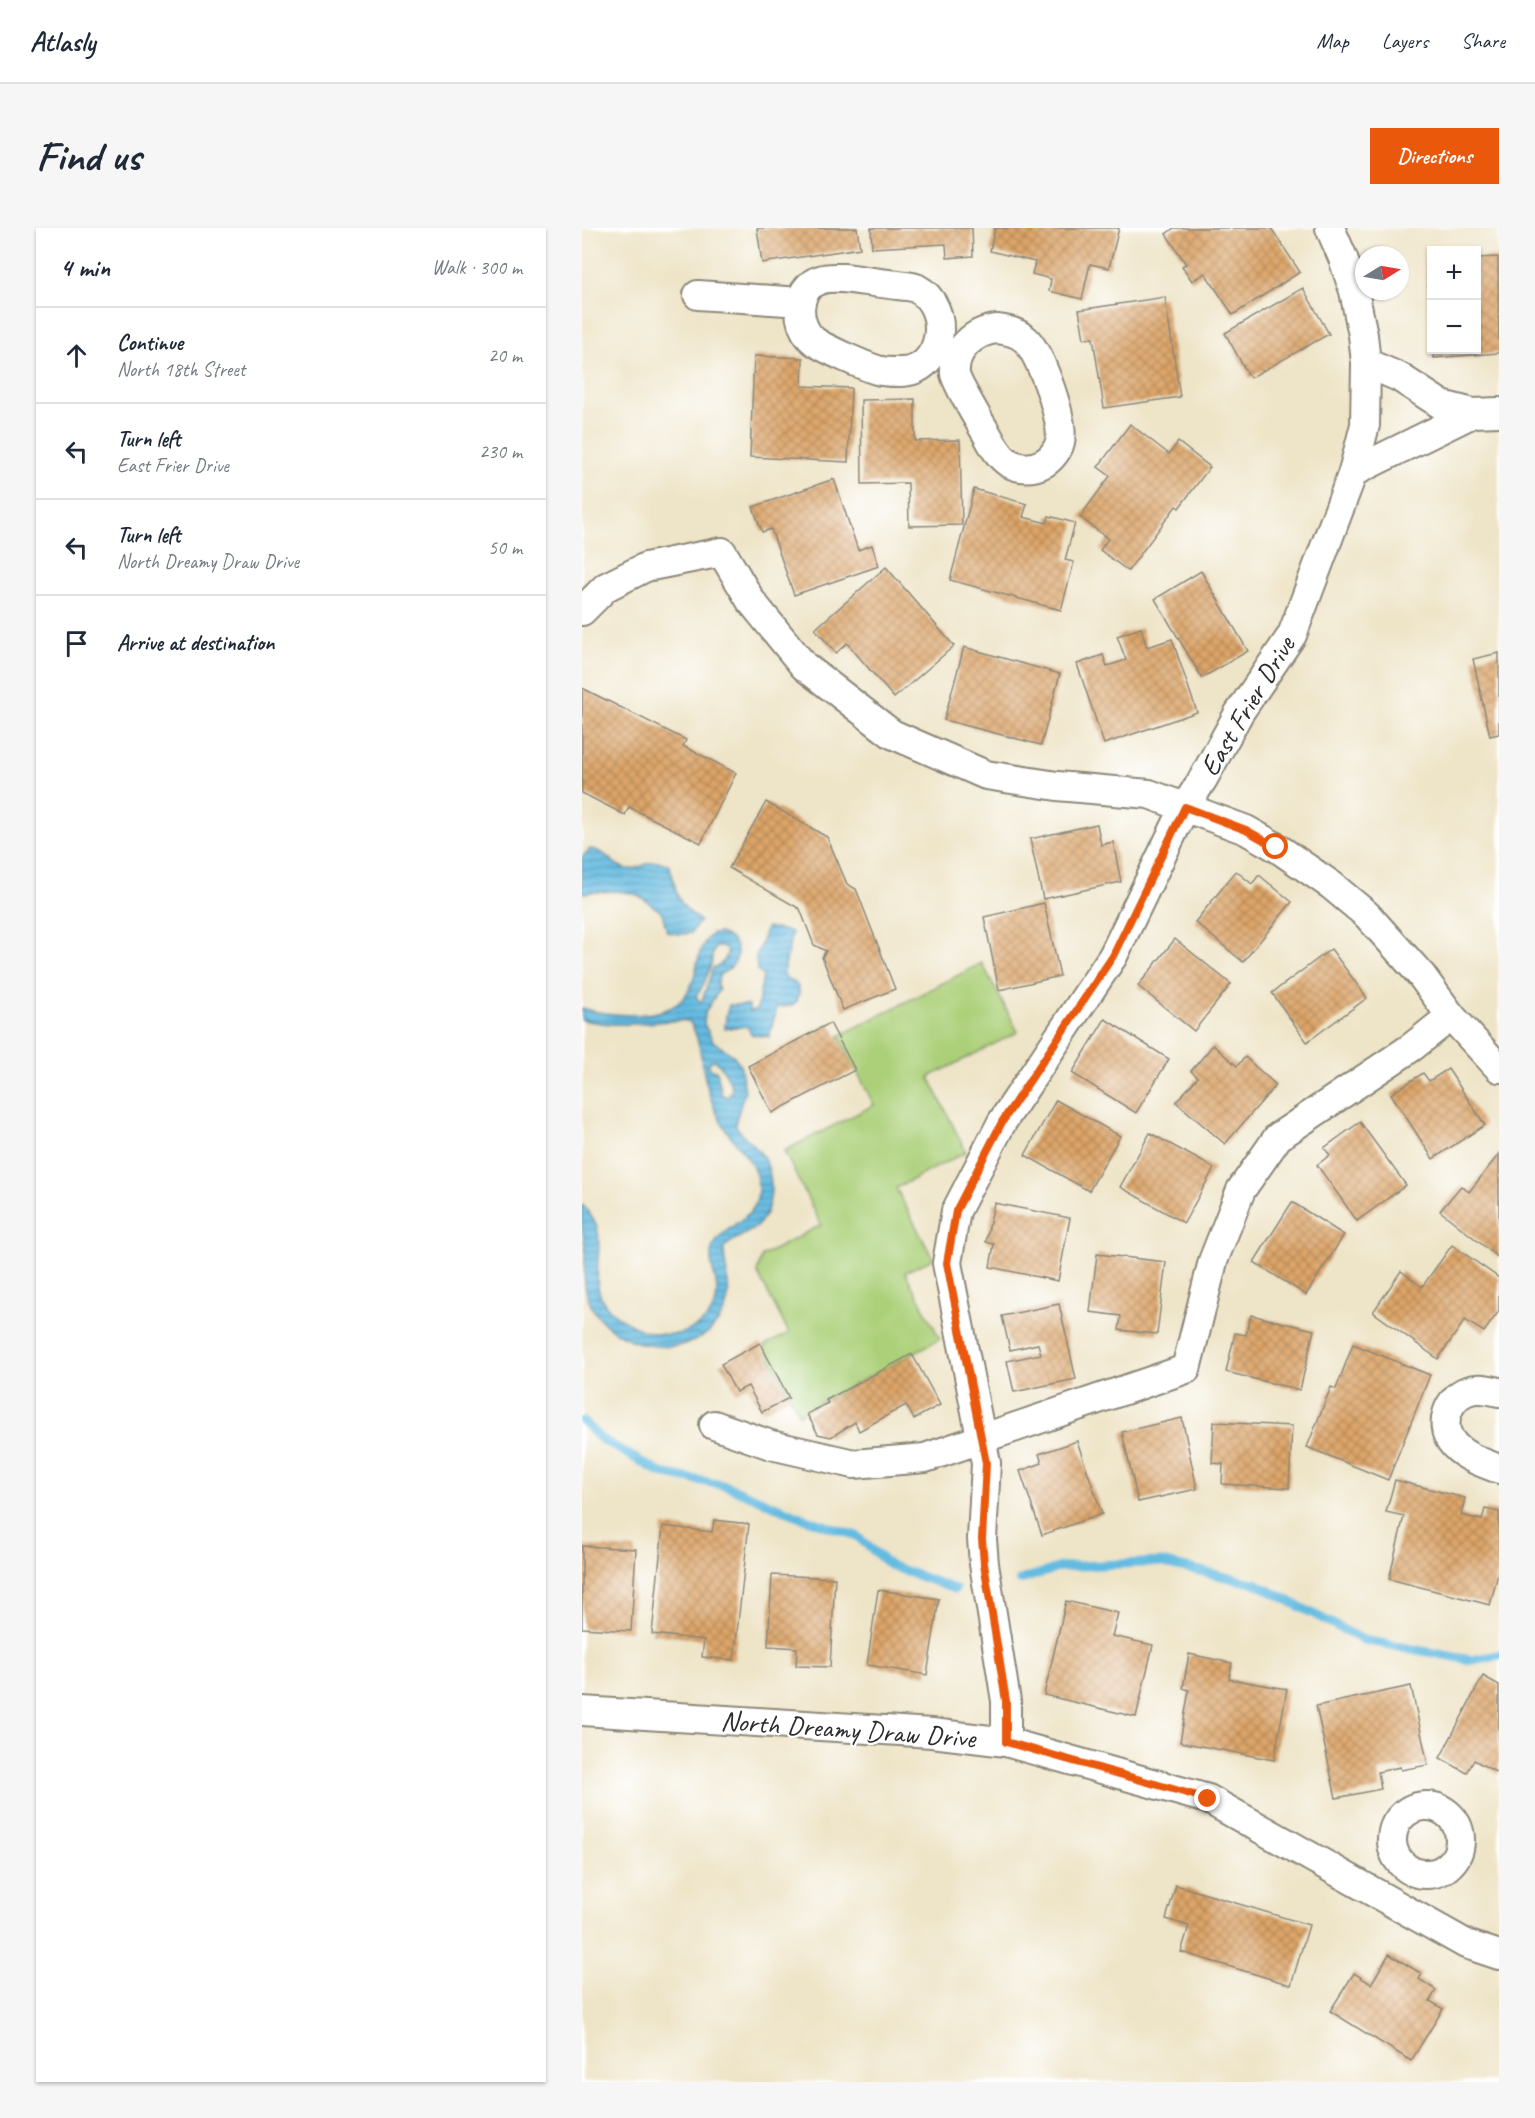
<!DOCTYPE html>
<meta charset="utf-8">
<style>
:root{--surface:#fff;--page:#f6f6f7;--text:#1f2937;--muted:#747a83;--line:#e0e1e3;--accent:#ea580c}
body{margin:0;font-family:Caveat,sans-serif;background:var(--page);color:var(--text)}
.controls{position:absolute;right:18px;top:18px;display:grid;overflow:hidden;border-radius:0px;box-shadow:0 2px 4px #0004}
.controls button{width:54px;height:54px;display:grid;place-items:center;padding:0;border:0;border-bottom:2px solid var(--line);background:var(--surface);color:var(--text);font:30px sans-serif}
.compass{position:absolute;left:773px;top:18px;width:54px;height:54px;border-radius:50%;background:var(--surface);box-shadow:0 2px 4px #0004;rotate:79deg}
.stop{position:absolute;width:18px;height:18px;margin:-14px;border:4px solid #ea580c;border-radius:50%;background:#fff}
.stop.end{background:#ea580c;border-color:#fff;box-shadow:0 2px 6px #0008}
.list{margin:0;padding:0;list-style:none}
h2{display:flex;justify-content:space-between;align-items:center;height:78px;margin:0;padding:0 24px;font-size:26px}
h2 small{font-size:20px;font-weight:400;color:var(--muted)}
.list li{display:grid;grid-template-columns:39px 1fr auto;gap:18px;align-items:center;box-sizing:border-box;height:96px;padding:0 24px;border-top:2px solid var(--line)}
.list b{display:block;font-size:22px;white-space:nowrap}
.list p{margin:0;font-size:20px;white-space:nowrap;color:var(--muted)}
.list em{font-size:20px;font-style:normal;color:var(--muted)}
.icon{flex:none;width:33px;height:33px;fill:none;stroke:currentColor;stroke-width:2;stroke-linecap:round;stroke-linejoin:round}
.map{position:relative;flex:none;width:917px;height:1854px;overflow:hidden;border-radius:0px}
header{display:flex;align-items:center;gap:36px;box-sizing:border-box;height:84px;padding:0 30px;background:var(--surface);border-bottom:2px solid var(--line)}
header strong{font-size:28px}
nav{display:flex;gap:33px;margin-inline-start:auto;font-size:21px}
.intro{display:flex;align-items:center;justify-content:space-between;box-sizing:border-box;height:144px;padding:0 36px}
h1{margin:0;font-size:42px}
.button{padding:15px 27px;border-radius:0px;background:var(--accent);color:#fff;font-size:21px;font-weight:700}
main{display:flex;gap:36px;padding:0 36px}
aside{flex:1;background:var(--surface);border-radius:0px;box-shadow:0 2px 4px #0004}
.map>svg:first-child{display:block}
.pitch{fill:#acd079;stroke:#6c7e52;stroke-width:1.5}
.water{fill:url(#water-rules);stroke:#487386;stroke-width:1.5;fill-rule:evenodd}
.lines{fill:none;stroke-linecap:round;stroke-linejoin:round}
.stream{stroke:#64bbe1;stroke-width:9}
.building{fill:url(#building-cross-hatch)}
.minor-casing{stroke:#8c8879;stroke-width:32}
.minor{stroke:#fff;stroke-width:28}
.route{stroke:#ea580c;stroke-width:8}
.labels{text-anchor:middle;dominant-baseline:central;stroke-width:4.5;stroke-linejoin:round;paint-order:stroke}
.street-label{font-size:28px;fill:#2b2b2b;stroke:#fff}
</style>
<header>
<strong>Atlasly</strong>
<nav><a>Map</a><a>Layers</a><a>Share</a></nav>
</header>
<div class="intro"><h1>Find us</h1><a class="button">Directions</a></div>
<main>
<aside>
<h2>4 min<small>Walk · 300 m</small></h2>
<ul class="list">
<li><svg class="icon" aria-label="ahead" viewBox="0 0 24 24"><path d="M12 20V5M6 11l6-6 6 6"/></svg><div><b>Continue</b><p>North 18th Street</p></div><em>20 m</em></li>
<li><svg class="icon" aria-label="left" viewBox="0 0 24 24"><path d="M17 20v-9H6M10 6l-5 5 5 5"/></svg><div><b>Turn left</b><p>East Frier Drive</p></div><em>230 m</em></li>
<li><svg class="icon" aria-label="left" viewBox="0 0 24 24"><path d="M17 20v-9H6M10 6l-5 5 5 5"/></svg><div><b>Turn left</b><p>North Dreamy Draw Drive</p></div><em>50 m</em></li>
<li><svg class="icon" aria-label="arrive" viewBox="0 0 24 24"><path d="M6 21V4h12l-3 4 3 4H6"/></svg><div><b>Arrive at destination</b></div></li>
</ul>
</aside>
<div class="map">
<svg width="917" height="1854" viewBox="0 0 917 1854">
<defs>
<pattern id="water-rules" width="6" height="5" patternUnits="userSpaceOnUse" patternTransform="scale(1.5)"><rect width="6" height="5" fill="#64bbe1"/><path d="M0 2.5h6" fill="none" stroke="#5398b7"/></pattern>
<pattern id="building-cross-hatch" width="8" height="8" patternUnits="userSpaceOnUse" patternTransform="scale(1.5)"><rect width="8" height="8" fill="#dda569"/><path d="M0 0l8 8M0 8l8-8" fill="none" stroke="#b38757"/></pattern>
</defs>
<rect width="100%" height="100%" fill="#fff"/>
<filter id="ink" filterUnits="userSpaceOnUse"><feTurbulence type="fractalNoise" baseFrequency=".0167" numOctaves="2"/><feDisplacementMap in="SourceGraphic" scale="12" xChannelSelector="R" yChannelSelector="G"/><feConvolveMatrix kernelMatrix="1 2 1 2 8 2 1 2 1" color-interpolation-filters="sRGB"/></filter>
<filter id="wash" filterUnits="userSpaceOnUse"><feTurbulence type="fractalNoise" baseFrequency=".008" numOctaves="4" result="noise"/><feDisplacementMap in="SourceGraphic" scale="24" xChannelSelector="R" yChannelSelector="G"/><feGaussianBlur stdDeviation="1.35" result="paint"/><feColorMatrix in="noise" values="0 0 0 0 0 0 0 0 0 0 0 0 0 0 0 0 0 1.4 0 .05"/><feComposite in="paint" operator="in"/></filter>
<g filter="url(#wash)">
<rect width="100%" height="100%" fill="#eee4c7"/>
<!-- pitch -->
<polygon class="pitch" points="400,735 436,804 347,849 384,924 314,960 351,1031 323,1044 358,1111 217,1186 182,1118 207,1105 175,1044 180,1028 239,997 202,923 292,877 257,808"/>
<!-- water -->
<g class="water">
<path d="M8 621C27 623 29 638 45 641 55 643 64 634 73 634 77 633 84 636 87 637 91 646 91 653 94 662 97 676 107 684 118 693L109 705 98 706 85 704 80 684C72 680 65 672 57 668 40 660 18 664 0 665V629Z"/>
<path d="M185 699 210 704 201 748C210 753 221 757 216 769 215 773 213 776 210 777 206 779 199 778 195 779L187 809 169 806 165 798 143 801 144 788 147 777H167V783L175 782 181 748 175 742 174 729Z"/>
<path d="M137 705C161 712 161 737 138 746L135 756 137 762 123 785 122 796 131 813 152 828 158 836 163 863 153 896C159 907 169 914 177 923 193 942 193 978 176 997 167 1007 151 1009 142 1020 142 1042 152 1062 142 1083 117 1140 25 1123 6 1071 0 1049 3 1042 3 1022 3 1014 1 1007 0 999 0 992 0 984 0 976 7 984 14 993 16 1004 21 1028 5 1060 28 1082 54 1105 93 1118 122 1093 129 1087 135 1075 135 1065 136 1050 123 1031 132 1017 145 993 178 993 176 958 174 930 150 916 138 892 132 880 126 864 123 850 119 831 118 809 107 793 88 791 68 796 48 796 32 797 16 795 0 792V780C24 788 70 791 92 778 101 773 108 762 111 753 117 735 115 719 130 706ZM134 719H142L145 722C145 733 140 736 131 740L120 773H117L114 768C122 759 125 748 129 737 131 730 129 725 134 719ZM133 832C142 841 147 849 150 861L146 869 140 867 135 843 130 842 126 837 129 833Z"/>
</g>
<g class="lines">
<!-- stream -->
<g class="stream">
<polyline points="0,1193 19,1211 79,1245 145,1258 221,1290 275,1308 307,1337 373,1361"/>
<polyline points="438,1352 479,1339 578,1334 675,1356 781,1412 889,1432 917,1427"/>
</g>
</g>
<g id="blocks">
<!-- building -->
<g class="building">
<polygon points="175,0 275,0 278,20 180,35"/>
<polygon points="289,0 390,0 391,28 365,30 364,16 290,20"/>
<polygon points="413,0 537,0 527,40 508,36 500,71 467,63 469,51 450,46 453,34 408,23"/>
<polygon points="592,0 689,0 718,44 651,87 623,45 610,53 600,38 604,36 584,6"/>
<polygon points="916,29 917,125 852,130 851,122 894,122 894,30"/>
<polygon points="844,34 850,34 850,80 848,80"/>
<polygon points="721,60 747,106 668,150 643,105"/>
<polygon points="583,69 598,169 522,180 511,110 502,111 497,82"/>
<polygon points="172,128 221,130 220,158 269,160 266,234 168,229"/>
<polygon points="333,171 333,213 378,212 380,297 327,298 326,255 280,256 279,172"/>
<polygon points="548,196 587,226 596,214 628,239 597,280 594,278 546,343 518,322 526,311 498,289 528,248 516,239"/>
<polygon points="252,251 276,322 290,317 297,338 212,367 189,301 180,304 171,279"/>
<polygon points="392,261 445,276 441,289 465,295 467,288 493,295 483,332 492,334 479,382 368,352"/>
<polygon points="304,339 372,418 312,470 265,415 254,425 233,401"/>
<polygon points="619,343 666,423 620,450 573,371"/>
<polygon points="559,400 565,419 590,411 615,484 522,516 495,436 521,427 525,438 544,432 535,408"/>
<polygon points="382,419 478,446 459,517 362,492"/>
<polygon points="917,425 917,506 908,508 891,431"/>
<polygon points="0,460 104,512 101,518 154,545 119,615 47,579 43,587 0,565"/>
<polygon points="184,574 245,609 265,656 274,661 313,761 261,782 240,729 244,723 232,717 218,681 147,640"/>
<polygon points="515,596 519,617 531,614 539,654 461,671 448,611"/>
<polygon points="654,643 670,656 677,647 710,674 661,734 613,694"/>
<polygon points="462,675 478,748 417,762 402,689"/>
<polygon points="593,711 649,756 612,803 556,758"/>
<polygon points="749,721 785,770 725,814 690,765"/>
<polygon points="523,791 587,831 554,885 490,845"/>
<polygon points="248,795 273,842 190,885 166,838"/>
<polygon points="631,817 655,838 663,829 694,857 643,916 594,874 616,849 609,843"/>
<polygon points="866,841 903,897 851,931 809,866 841,845 847,853"/>
<polygon points="474,872 538,908 507,963 443,927"/>
<polygon points="778,894 824,957 775,993 735,937 748,927 742,920"/>
<polygon points="568,905 632,940 602,995 538,959"/>
<polygon points="917,926 917,1030 858,983 879,958 887,964"/>
<polygon points="710,974 762,1007 724,1067 672,1034"/>
<polygon points="412,975 488,990 476,1053 408,1039 412,1016 404,1014"/>
<polygon points="870,1017 917,1050 917,1083 902,1104 883,1092 856,1131 791,1084 819,1043 840,1059"/>
<polygon points="515,1026 584,1034 575,1106 537,1102 539,1088 508,1084"/>
<polygon points="477,1076 494,1151 432,1164 425,1133 459,1126 456,1116 428,1122 420,1088"/>
<polygon points="669,1087 732,1102 718,1162 644,1144 653,1105 664,1107"/>
<polygon points="178,1115 207,1170 180,1184 166,1158 154,1164 139,1136"/>
<polygon points="771,1116 848,1147 806,1252 725,1219 749,1159 754,1161"/>
<polygon points="330,1126 358,1177 332,1191 324,1177 277,1203 273,1194 249,1209 236,1206 225,1186 246,1175 244,1172"/>
<polygon points="600,1190 615,1261 556,1274 540,1204"/>
<polygon points="632,1194 710,1198 707,1260 640,1256 641,1236 630,1235"/>
<polygon points="495,1213 520,1286 460,1307 438,1243 460,1235 457,1226"/>
<polygon points="813,1252 883,1270 879,1287 900,1292 903,1281 917,1284 917,1342 908,1377 807,1351 822,1288 804,1284"/>
<polygon points="132,1292 167,1296 152,1432 120,1429 122,1412 70,1406 81,1298 130,1304"/>
<polygon points="0,1318 54,1321 49,1403 0,1400"/>
<polygon points="190,1347 253,1350 248,1439 214,1438 215,1420 186,1418"/>
<polygon points="296,1362 357,1371 345,1447 285,1437"/>
<polygon points="484,1373 536,1385 530,1408 571,1417 554,1489 462,1467"/>
<polygon points="607,1426 650,1435 647,1451 705,1461 692,1532 598,1514 607,1462 601,1460"/>
<polygon points="901,1448 917,1457 917,1546 892,1532 885,1545 858,1530"/>
<polygon points="829,1458 846,1537 819,1542 818,1539 796,1544 799,1561 754,1570 734,1478"/>
<polygon points="594,1657 727,1697 709,1757 599,1724 607,1698 584,1691"/>
<polygon points="807,1726 840,1746 837,1751 854,1762 848,1773 861,1781 829,1833 748,1783 772,1745 789,1756"/>
</g>
</g>
</g>
<g filter="url(#ink)">
<use href="#blocks" fill-opacity="0" stroke="#8c8879" stroke-width="1.5"/>
<g class="lines">
<defs>
<g id="minor">
<path d="M261 50C279 52 297 55 316 57 321 58 329 58 334 60 371 79 362 145 317 144 310 144 301 144 295 142 282 138 241 120 232 113 213 98 212 60 238 52 245 49 254 50 261 50Z"/>
<polyline points="116,67 219,74"/>
<path d="M415 101C426 102 437 105 444 112 459 127 483 194 478 214 476 222 469 231 462 235 451 241 438 241 427 235 414 227 408 210 400 198 395 189 374 154 373 146 371 121 393 103 415 101Z"/>
<polyline points="784,135 817,149 860,177 891,185 917,184"/>
<polyline points="771,244 891,185"/>
<polyline points="0,383 24,359 64,339 140,324 169,373 222,438 310,506 404,547 475,558 567,566 664,602 694,619 749,657 785,687 839,747 869,788 917,840"/>
<path d="M917 1164C906 1161 896 1159 885 1163 866 1170 857 1197 869 1213 879 1228 901 1235 917 1241"/>
<polyline points="132,1197 189,1217 272,1236 343,1230 604,1141 631,1033 659,962 696,909 830,819 869,788"/>
<polyline points="0,1483 350,1505 424,1514 626,1571 884,1716 917,1727"/>
<polyline points="424,1514 424,1473 402,1336 400,1311 404,1235 365,1035 374,983 420,894 531,728 603,579 621,551 657,485 710,407 771,244 783,197 784,135 781,107 772,63 761,30 748,0"/>
<circle cx="844" cy="1612" r="34"/>
</g>
</defs>
<!-- minor casing -->
<use href="#minor" class="minor-casing"/>
<!-- minor -->
<use href="#minor" class="minor"/>
</g>
</g>
<g class="lines" filter="url(#ink)">
<!-- route -->
<polyline class="route" points="626,1571 424,1514 424,1473 402,1336 400,1311 404,1235 365,1035 374,983 420,894 531,728 603,579 664,602 694,619"/>
</g>
<g class="labels">
<!-- street labels -->
<g class="street-label">
<text transform="translate(665 478) rotate(-59)">East Frier Drive</text>
<text transform="translate(266 1501) rotate(4)">North Dreamy Draw Drive</text>
</g>
</g>
</svg>
<div class="controls">
<button>+</button>
<button>−</button>
</div>
<svg class="compass" viewBox="-18 -18 36 36"><path d="M0-13l5 13h-10z" fill="#e53935"/><path d="M0 13l5-13h-10z" fill="#747a83"/></svg>
<div class="stop" style="left:694px;top:619px"></div>
<div class="stop end" style="left:626px;top:1571px"></div>
</div>
</main>
